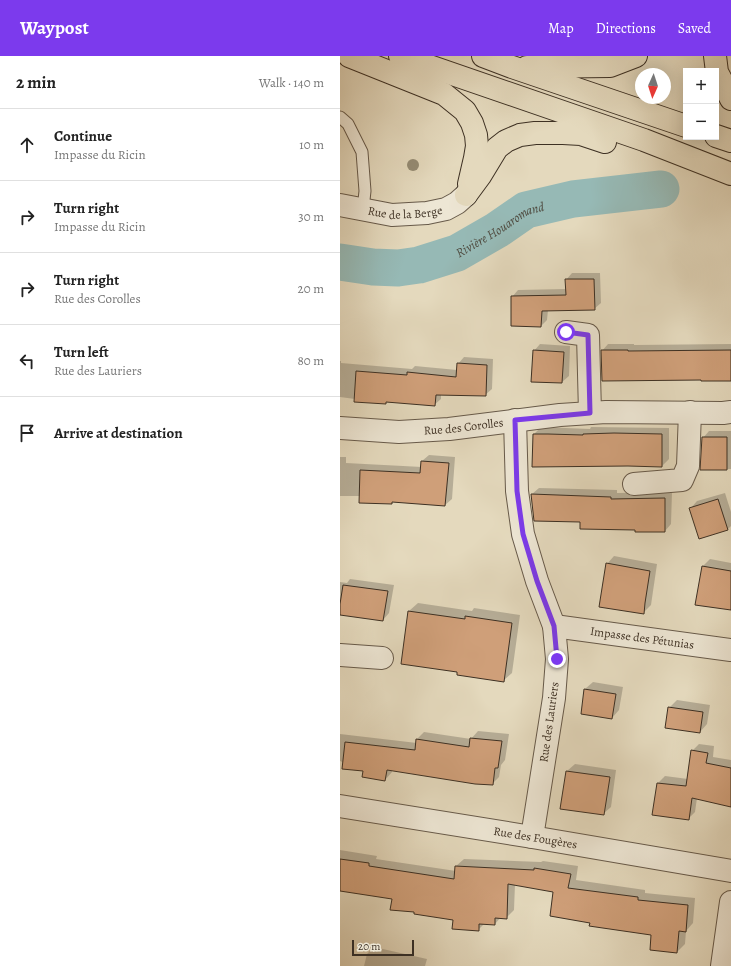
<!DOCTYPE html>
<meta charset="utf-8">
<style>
:root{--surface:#fff;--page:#f6f6f6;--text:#222;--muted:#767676;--line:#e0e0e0;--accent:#7c3aed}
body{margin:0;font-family:Alegreya,serif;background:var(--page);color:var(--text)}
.controls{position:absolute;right:12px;top:12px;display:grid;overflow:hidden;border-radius:0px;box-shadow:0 4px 16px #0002}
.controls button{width:36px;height:36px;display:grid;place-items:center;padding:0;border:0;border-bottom:1px solid var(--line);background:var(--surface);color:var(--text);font:20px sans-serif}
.compass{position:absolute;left:295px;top:12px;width:36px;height:36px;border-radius:50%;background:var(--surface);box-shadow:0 4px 16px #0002;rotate:183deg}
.scale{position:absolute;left:12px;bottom:10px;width:62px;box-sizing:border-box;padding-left:4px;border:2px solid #3d3023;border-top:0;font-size:11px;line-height:14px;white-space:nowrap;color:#3d3023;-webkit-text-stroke:3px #ede6d4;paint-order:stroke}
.stop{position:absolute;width:12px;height:12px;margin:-9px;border:3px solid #7c3aed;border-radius:50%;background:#fff}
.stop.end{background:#7c3aed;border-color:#fff;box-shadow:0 1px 4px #0008}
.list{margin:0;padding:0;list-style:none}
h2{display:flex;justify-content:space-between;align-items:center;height:52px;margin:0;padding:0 16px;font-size:17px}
h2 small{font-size:13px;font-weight:400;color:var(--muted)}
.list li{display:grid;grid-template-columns:26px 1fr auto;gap:12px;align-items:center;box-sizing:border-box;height:72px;padding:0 16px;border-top:1px solid var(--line)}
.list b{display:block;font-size:15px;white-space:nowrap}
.list p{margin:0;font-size:13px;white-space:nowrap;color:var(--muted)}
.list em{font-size:13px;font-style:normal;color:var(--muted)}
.icon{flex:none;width:22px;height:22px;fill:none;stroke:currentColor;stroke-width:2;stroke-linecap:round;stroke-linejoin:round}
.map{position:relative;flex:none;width:391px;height:910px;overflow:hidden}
header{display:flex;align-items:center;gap:24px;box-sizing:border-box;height:56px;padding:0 20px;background:var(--accent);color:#fff}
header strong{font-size:19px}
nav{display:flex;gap:22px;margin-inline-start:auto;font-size:14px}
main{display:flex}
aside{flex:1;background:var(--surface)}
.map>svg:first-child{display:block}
.shadow{fill:#0003}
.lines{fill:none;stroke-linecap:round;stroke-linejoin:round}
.river{stroke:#96b9b5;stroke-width:37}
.building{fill:#cf9f79;stroke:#3d3023}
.lane-casing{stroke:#675a4a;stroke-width:13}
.street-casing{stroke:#675a4a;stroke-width:24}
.highway-casing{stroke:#3d3023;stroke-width:24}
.lane{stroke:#ede6d4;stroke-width:11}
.street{stroke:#ede6d4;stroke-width:22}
.highway{stroke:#e4d9bd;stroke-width:22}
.tree{fill:#958c74}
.route{stroke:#7c3aed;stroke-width:5}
.labels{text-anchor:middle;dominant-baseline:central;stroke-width:3.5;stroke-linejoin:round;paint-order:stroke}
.street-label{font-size:12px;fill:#3d3023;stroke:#ede6d4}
.water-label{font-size:13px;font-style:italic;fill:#4f4b40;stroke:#ede6d4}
</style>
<header>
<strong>Waypost</strong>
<nav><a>Map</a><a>Directions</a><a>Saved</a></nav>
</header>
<main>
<aside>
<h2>2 min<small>Walk · 140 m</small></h2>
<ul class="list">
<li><svg class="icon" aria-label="ahead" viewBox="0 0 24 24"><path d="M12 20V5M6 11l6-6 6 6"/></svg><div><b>Continue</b><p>Impasse du Ricin</p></div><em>10 m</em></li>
<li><svg class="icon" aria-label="right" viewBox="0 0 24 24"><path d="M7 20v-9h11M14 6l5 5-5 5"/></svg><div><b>Turn right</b><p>Impasse du Ricin</p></div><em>30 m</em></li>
<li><svg class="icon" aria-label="right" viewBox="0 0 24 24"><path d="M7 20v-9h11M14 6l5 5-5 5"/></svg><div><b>Turn right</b><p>Rue des Corolles</p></div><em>20 m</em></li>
<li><svg class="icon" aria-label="left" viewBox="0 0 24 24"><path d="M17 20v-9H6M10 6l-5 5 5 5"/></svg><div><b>Turn left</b><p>Rue des Lauriers</p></div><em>80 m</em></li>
<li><svg class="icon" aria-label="arrive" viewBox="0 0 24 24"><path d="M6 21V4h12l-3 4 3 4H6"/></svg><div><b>Arrive at destination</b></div></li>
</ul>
</aside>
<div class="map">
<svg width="391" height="910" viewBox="0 0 391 910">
<rect width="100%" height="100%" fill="#e4d9bd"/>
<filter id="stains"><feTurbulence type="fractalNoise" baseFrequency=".005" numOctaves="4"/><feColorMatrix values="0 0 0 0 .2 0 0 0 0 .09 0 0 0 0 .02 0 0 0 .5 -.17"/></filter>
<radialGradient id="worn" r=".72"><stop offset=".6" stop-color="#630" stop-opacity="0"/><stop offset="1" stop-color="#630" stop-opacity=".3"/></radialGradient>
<!-- shadow -->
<g class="shadow">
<polygon points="232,217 260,217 261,247 254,253 208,254 207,264 201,270 172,241 178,234 226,233 226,224"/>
<polygon points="200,288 230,290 229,320 222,326 192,325 194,295"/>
<polygon points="268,288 294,288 294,289 391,288 391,324 262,295"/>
<polygon points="124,301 153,303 152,333 145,339 101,338 101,343 94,349 48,345 45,347 0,341 0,305 1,305 1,307 72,313 75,310 117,314 118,308"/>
<polygon points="201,371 250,373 251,371 329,372 329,403 322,410 194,378"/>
<polygon points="369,375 391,375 391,413 361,413 363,382"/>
<polygon points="89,399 115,401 112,443 105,449 53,445 51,447 20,440 0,440 0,401 6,401 6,407 82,411 82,405"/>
<polygon points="199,432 277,434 277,437 332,436 331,468 325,475 296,473 241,465 192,438"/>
<polygon points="385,437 391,456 391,470 388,473 351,452 357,445"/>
<polygon points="274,500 317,508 311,549 303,557 267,508"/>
<polygon points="370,503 391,507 391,553 356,549 363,510"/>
<polygon points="10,523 54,529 49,557 43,564 0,558 0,526 7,527"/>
<polygon points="78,547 132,555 134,552 180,559 172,617 163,625 118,616 62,607 69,555"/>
<polygon points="253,626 283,631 279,654 272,662 245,633"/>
<polygon points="337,644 370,649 367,668 360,676 329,652"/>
<polygon points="138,675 169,678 165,704 161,709 159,721 152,728 52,713 52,716 45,724 0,705 0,678 77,687 77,683 84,676 131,683"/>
<polygon points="359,688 374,690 373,701 391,704 391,750 357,742 355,756 348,763 314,759 318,727 325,720 348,723 352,695"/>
<polygon points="235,708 276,714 271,751 263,758 222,752 227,715"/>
<polygon points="0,794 37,800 36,803 116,815 116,810 124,803 201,806 203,805 238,810 236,824 305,834 305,837 355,842 353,867 346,875 345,888 337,896 312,878 251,866 215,835 175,828 174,854 166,862 161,861 155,868 145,867 138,874 114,863 75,855 53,842 0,834"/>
<polygon points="34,891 87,903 85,910 24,910 27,898"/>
</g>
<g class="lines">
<!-- river -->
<path class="river" id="s1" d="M0 206 33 211 58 212 79 209 117 197 157 174 186 154 233 143 321 133"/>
</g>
<!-- building -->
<g class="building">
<polygon points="225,223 254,223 255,254 202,255 201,271 171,270 171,240 226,239"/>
<polygon points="193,294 224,296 222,327 191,326"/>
<polygon points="261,294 288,294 288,295 391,294 391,325 361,325 361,324 262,325"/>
<polygon points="117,307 147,309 146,340 96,339 95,350 46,346 46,348 14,346 16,315 67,319 67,316 116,321"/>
<polygon points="274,377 322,378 322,411 288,410 192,411 193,378 208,378 243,379 243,378"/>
<polygon points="362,381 387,381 387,414 360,414"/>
<polygon points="81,405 109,407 105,450 52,446 52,448 19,447 20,414 80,417"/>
<polygon points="191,438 271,441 271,443 325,442 325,476 295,476 295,474 240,473 240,466 194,465"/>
<polygon points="378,443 388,474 359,483 349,452"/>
<polygon points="266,507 310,515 305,547 304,558 259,551"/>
<polygon points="362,510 391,515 391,554 355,549"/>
<polygon points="3,529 48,535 43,565 0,559 0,548"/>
<polygon points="68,555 125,563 125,560 172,567 164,626 117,619 117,616 61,608"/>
<polygon points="244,633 276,638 272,663 241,658"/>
<polygon points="328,651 363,656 360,677 325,672"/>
<polygon points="130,682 162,685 158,712 155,712 153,729 135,728 47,714 45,725 22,721 23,715 2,713 5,686 75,694 76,683 129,691"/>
<polygon points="351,694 368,697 366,707 391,712 391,751 352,742 349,764 312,759 317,727 346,730"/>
<polygon points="226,715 270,721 264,759 220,753"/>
<polygon points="0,803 29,807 29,810 114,823 115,810 194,814 194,812 231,818 228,832 298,841 298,844 348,849 346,876 339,875 337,897 310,894 311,879 249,870 250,867 210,860 213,836 168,828 167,863 155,862 155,869 139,868 139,875 112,873 113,864 74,858 74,856 50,854 52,843 0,835"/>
</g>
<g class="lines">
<defs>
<polyline id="lane" points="0,61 8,68 22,96 25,135 23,153"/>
<g id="street">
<path id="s2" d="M0 149 52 159 87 157 106 153 117 147 126 139"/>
<polyline points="226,276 248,279 250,357"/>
<polyline points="175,364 177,435 183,478 197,525 214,570 217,603 214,642 192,781"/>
<path id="s3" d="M0 372 59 376 109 373 220 359 266 356 383 357 391 356"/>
<polyline points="294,428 342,424 348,410 350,356"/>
<path id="s4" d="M214 570 391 594"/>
<polyline points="0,599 42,602"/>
<path id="s5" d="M0 750 192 781 391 815"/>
<polyline points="382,910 391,846"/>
</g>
<g id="highway">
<polyline points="9,0 104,38 125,55 132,67 136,79 137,90 135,102 129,128"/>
<polyline points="60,0 304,84 391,118"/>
<polyline points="143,0 172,11 346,70"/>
<polyline points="375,0 377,16 391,43"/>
<polyline points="187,11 270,10 296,0"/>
<polyline points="376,80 391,85"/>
<polyline points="126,139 140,120 157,92 166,85 180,79 195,77 223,77 241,78 265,86"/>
</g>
</defs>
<!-- lane casing -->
<use href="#lane" class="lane-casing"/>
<!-- street casing -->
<use href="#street" class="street-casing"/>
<!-- highway casing -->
<use href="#highway" class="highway-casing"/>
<!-- lane -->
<use href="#lane" class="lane"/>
<!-- street -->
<use href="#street" class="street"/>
<!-- highway -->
<use href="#highway" class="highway"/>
</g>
<!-- trees -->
<circle class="tree" cx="73" cy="109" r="6"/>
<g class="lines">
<!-- route -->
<polyline class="route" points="217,603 214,570 197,525 183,478 177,435 175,364 250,357 248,279 226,276"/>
</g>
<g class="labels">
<!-- street labels -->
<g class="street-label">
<text stroke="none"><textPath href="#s2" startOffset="66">Rue de la Berge</textPath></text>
<text stroke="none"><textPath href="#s3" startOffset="124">Rue des Corolles</textPath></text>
<text stroke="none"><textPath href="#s4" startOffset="89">Impasse des Pétunias</textPath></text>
<text transform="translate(209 666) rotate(-82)">Rue des Lauriers</text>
<text stroke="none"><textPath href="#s5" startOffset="198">Rue des Fougères</textPath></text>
</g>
<!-- water labels -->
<g class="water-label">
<text stroke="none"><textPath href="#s1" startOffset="169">Rivière Houaromand</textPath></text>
</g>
</g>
<rect width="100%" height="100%" filter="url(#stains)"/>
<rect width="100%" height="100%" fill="url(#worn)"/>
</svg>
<div class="controls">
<button>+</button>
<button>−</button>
</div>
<svg class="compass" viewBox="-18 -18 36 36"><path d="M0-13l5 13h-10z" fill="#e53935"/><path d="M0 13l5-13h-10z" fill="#767676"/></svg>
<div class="scale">20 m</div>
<div class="stop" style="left:226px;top:276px"></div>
<div class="stop end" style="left:217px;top:603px"></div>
</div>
</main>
